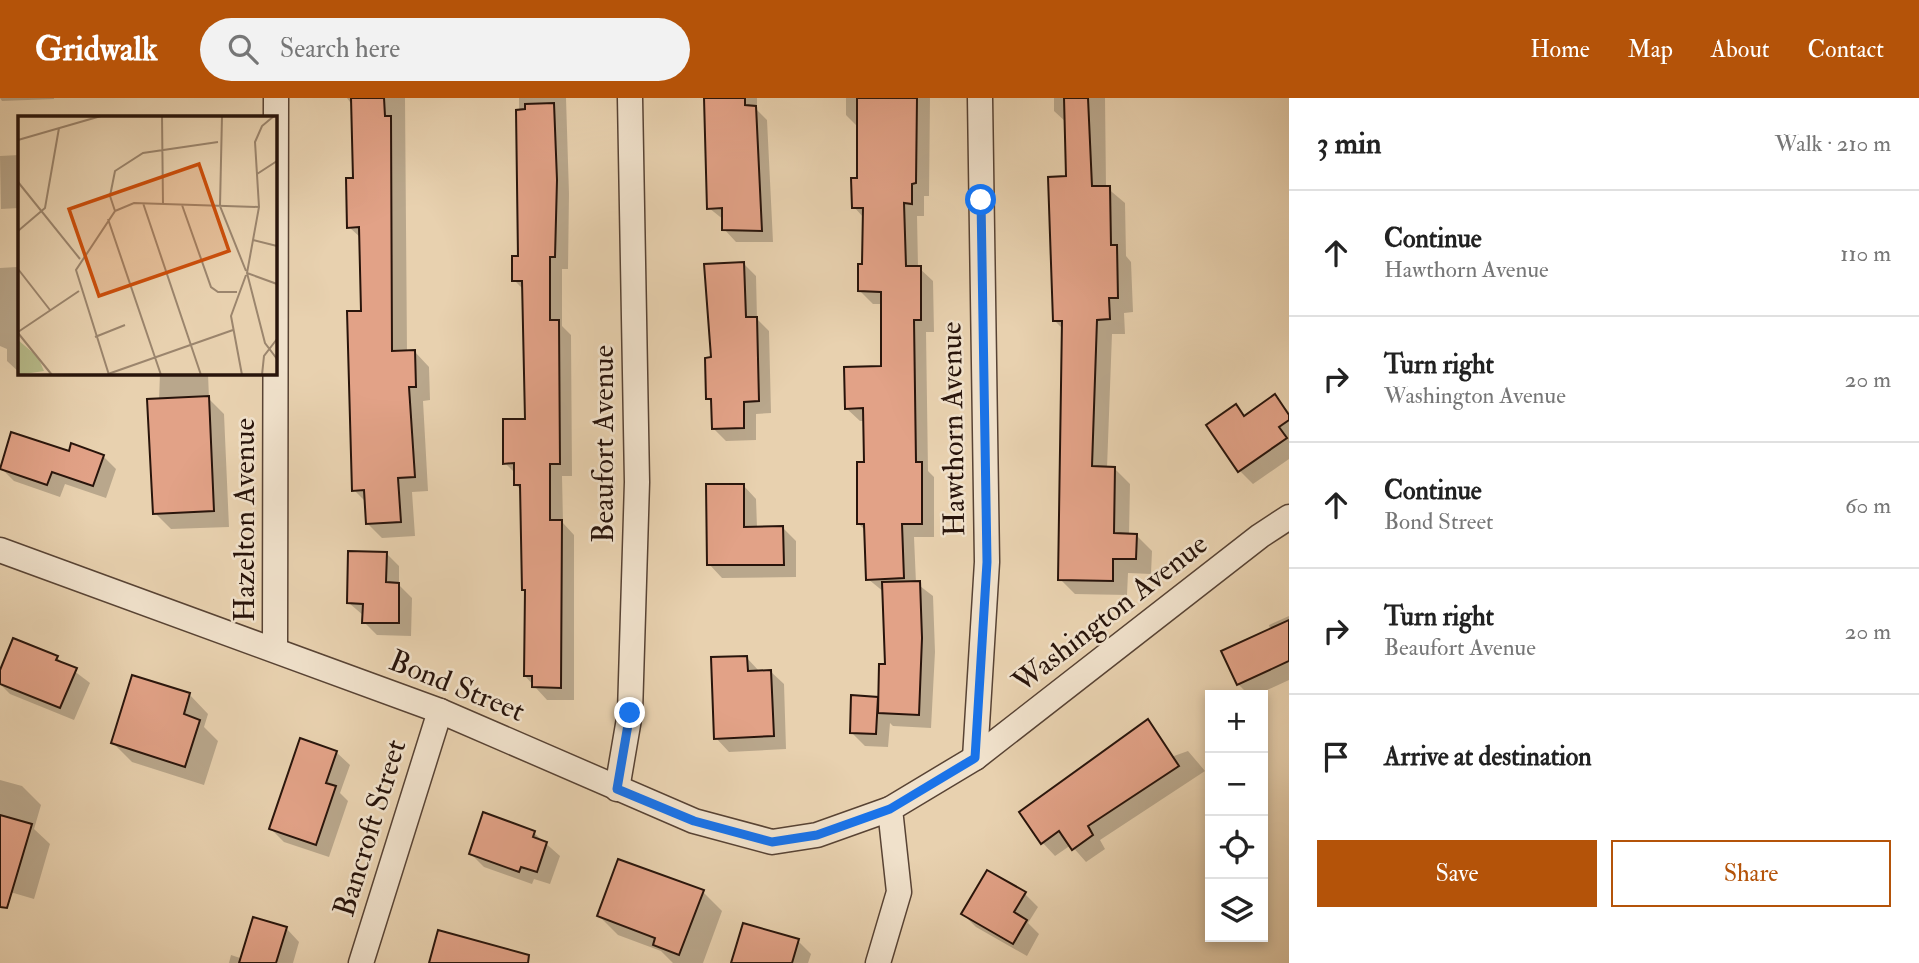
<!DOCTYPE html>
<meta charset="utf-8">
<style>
:root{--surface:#fff;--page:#f2f2f2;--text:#222;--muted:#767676;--line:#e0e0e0;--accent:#b45309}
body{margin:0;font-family:"IM FELL Double Pica",serif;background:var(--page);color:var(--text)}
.controls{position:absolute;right:21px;bottom:21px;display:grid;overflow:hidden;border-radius:0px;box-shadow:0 4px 10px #0003}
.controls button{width:63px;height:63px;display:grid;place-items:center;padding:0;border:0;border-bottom:2px solid var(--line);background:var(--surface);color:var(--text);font:35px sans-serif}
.stop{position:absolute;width:21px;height:21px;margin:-16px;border:5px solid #1a73e8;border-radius:50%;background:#fff}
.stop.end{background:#1a73e8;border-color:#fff;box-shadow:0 2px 7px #0008}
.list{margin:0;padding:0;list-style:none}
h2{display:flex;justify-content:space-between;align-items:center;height:91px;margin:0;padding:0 28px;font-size:30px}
h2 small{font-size:23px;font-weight:400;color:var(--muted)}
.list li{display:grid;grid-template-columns:46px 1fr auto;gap:21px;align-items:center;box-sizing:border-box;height:126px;padding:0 28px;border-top:2px solid var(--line)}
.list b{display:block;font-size:26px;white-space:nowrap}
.list p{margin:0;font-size:23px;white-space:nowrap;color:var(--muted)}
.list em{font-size:23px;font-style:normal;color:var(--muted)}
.actions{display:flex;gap:14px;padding:21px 28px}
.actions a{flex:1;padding:16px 0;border:2px solid var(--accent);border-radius:0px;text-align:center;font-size:24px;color:var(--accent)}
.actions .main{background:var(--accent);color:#fff}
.icon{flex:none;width:38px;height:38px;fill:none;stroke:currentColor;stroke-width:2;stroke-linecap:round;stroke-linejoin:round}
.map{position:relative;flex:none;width:1289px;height:865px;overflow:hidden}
header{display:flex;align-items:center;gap:42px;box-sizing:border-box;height:98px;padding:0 35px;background:var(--accent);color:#fff}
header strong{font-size:33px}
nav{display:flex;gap:38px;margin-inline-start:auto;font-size:24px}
.search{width:490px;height:63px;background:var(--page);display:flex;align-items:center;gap:18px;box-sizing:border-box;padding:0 24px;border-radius:38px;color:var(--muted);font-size:26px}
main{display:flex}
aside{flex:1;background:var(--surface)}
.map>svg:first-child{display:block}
.shadow{fill:#0003}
.building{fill:#e2a287;stroke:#28140b;stroke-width:2}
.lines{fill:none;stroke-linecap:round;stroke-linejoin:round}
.minor-casing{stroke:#584334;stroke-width:27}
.minor{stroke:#f0e1cb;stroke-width:24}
.route{stroke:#1a73e8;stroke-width:9}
.labels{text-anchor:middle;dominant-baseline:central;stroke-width:5;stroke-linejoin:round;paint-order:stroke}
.street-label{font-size:30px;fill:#28140b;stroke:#f0e1cb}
.inset-road{fill:none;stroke:#9b856d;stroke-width:2}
.view{fill:#cb4f0c;fill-opacity:0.15;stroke:#cb4f0c;stroke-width:3.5}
.inset-edge{fill:none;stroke:#28140b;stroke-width:3.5}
</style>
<header>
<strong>Gridwalk</strong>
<div class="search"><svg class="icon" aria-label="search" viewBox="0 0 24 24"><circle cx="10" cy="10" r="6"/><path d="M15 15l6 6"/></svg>Search here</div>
<nav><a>Home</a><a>Map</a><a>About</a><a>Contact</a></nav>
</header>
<main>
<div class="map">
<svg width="1289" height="865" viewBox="0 0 1289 865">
<rect width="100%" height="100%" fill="#e8d1af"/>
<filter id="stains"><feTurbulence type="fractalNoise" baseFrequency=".00286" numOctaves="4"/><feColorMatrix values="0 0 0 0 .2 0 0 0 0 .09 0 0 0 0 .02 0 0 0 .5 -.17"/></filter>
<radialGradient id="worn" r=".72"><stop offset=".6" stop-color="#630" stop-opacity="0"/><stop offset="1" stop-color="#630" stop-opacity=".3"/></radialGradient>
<!-- shadow -->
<g class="shadow">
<polygon points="0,0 54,0 54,1 2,3"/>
<polygon points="347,0 405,0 407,254 415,254 429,269 430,302 423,303 428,393 412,394 415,438 382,440 367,425 366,404 354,392 363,214 361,140 349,129 354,82 353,8"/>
<polygon points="519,0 566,0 569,96 568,171 562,171 562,228 571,237 572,378 562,378 563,425 574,437 574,602 547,602 525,578 527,494 524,491 522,393 515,386 515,375 505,365 526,323 524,192 514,182 520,159"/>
<polygon points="707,0 757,0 757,12 767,22 773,144 736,144 724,131 724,122 709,110"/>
<polygon points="846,0 930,0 929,98 924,98 924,118 917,118 918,169 933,183 934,234 926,234 928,373 934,379 934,439 914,439 916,485 933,498 935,554 931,630 893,628 890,625 888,649 865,648 851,634 877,600 880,603 887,568 884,494 868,481 866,433 859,426 866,366 865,323 860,323 846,310 883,270 883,206 873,206 860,193 864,168 864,120 854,109 858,81 859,30 846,17"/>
<polygon points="1054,0 1105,0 1106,89 1125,105 1126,158 1131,164 1133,214 1124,215 1125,236 1112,236 1107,370 1115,371 1130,386 1129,437 1136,437 1152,453 1151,476 1128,475 1127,497 1075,496 1060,481 1064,232 1054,222 1068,80 1067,25 1054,13"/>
<polygon points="19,57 19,110 1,111 0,58"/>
<polygon points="743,165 756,178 757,221 769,233 771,315 756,316 756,342 726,343 713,330 713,306 708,300"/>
<polygon points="17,169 19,172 19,275 55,275 21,276 7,263 7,251 0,248 0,170"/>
<polygon points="160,275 208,275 209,301 224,316 229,429 171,431 155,415"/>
<polygon points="1275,299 1289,314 1289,361 1253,386 1240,373 1208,328 1236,309 1246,319"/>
<polygon points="70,355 103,358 116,371 106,400 65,386 60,399 14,383 1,370"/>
<polygon points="743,387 756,401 757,430 783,430 796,443 796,479 722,480 709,466"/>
<polygon points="386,455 399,468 399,487 412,500 411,538 377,537 364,524 364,518 349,505"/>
<polygon points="1289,518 1289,582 1256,597 1249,597 1238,586 1223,554 1270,532 1269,527"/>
<polygon points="746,559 759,573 770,573 784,586 786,651 729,654 716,640"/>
<polygon points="57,560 90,585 74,622 10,596 0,586 0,576"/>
<polygon points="189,596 208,616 204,629 218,643 204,687 132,664 113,645"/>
<polygon points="1126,638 1146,668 1188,653 1205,673 1100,742 1105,751 1086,764 1071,747 1055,758 1042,744 1101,660 1099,657"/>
<polygon points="336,654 350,667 340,695 348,703 329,759 284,744 271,731"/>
<polygon points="0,682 22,688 41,707 34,731 50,746 34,801 0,791"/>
<polygon points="534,735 560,758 550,786 534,781 532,786 484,769 471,756"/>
<polygon points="703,794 722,813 703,865 673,865 661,853 618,837 599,818"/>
<polygon points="1025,796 1038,809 1028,825 1039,836 1027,858 976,829 963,816"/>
<polygon points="744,827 798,843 811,856 808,865 732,865"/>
<polygon points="286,830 299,844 293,865 229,865 231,857 243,861"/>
</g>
<!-- building -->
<g class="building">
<polygon points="351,0 384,0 385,18 391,18 392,253 415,252 416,289 409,289 415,379 398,380 401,424 366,426 364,392 352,393 347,213 361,213 359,129 347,130 346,80 353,80"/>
<polygon points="704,0 745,0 745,7 756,8 762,133 722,132 722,110 707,111"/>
<polygon points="857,0 917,0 916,85 912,86 912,106 904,105 906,168 921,168 921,222 914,222 916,364 922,364 922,426 902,426 904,480 866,482 864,426 857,426 857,364 864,364 863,310 845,311 844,269 881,268 881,194 858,193 858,166 862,166 863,110 852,110 851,80 857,80"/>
<polygon points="1064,0 1088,0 1092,88 1110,88 1111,147 1117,147 1118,200 1109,200 1110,221 1097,222 1092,368 1115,369 1114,435 1137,436 1136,461 1113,461 1113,483 1058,482 1062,223 1053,223 1048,79 1066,78"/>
<polygon points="554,5 557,82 555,159 550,159 550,222 559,222 560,366 550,366 550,422 562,422 561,590 532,589 532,578 524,578 525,492 522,492 520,387 514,387 514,365 503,366 503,321 525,321 522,183 512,183 512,158 518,158 516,12 525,11 525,6"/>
<polygon points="744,164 746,219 757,219 759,303 744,304 744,330 712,331 711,301 706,301 705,260 711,259 704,166"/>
<polygon points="1275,296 1289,317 1289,322 1279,329 1287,340 1238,374 1206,327 1236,306 1244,318"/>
<polygon points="209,298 214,413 153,416 147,301"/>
<polygon points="11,334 69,353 71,345 104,357 93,388 52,374 47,387 0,371"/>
<polygon points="706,386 744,386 744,429 783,428 784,467 707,467"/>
<polygon points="348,453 387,454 386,484 399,485 399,525 362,525 363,506 347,505"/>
<polygon points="920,483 922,540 919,617 878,615 879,566 885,566 882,484"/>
<polygon points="1289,522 1289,563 1237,587 1221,553"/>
<polygon points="13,540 58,558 56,562 77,570 60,610 0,586 0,572"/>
<polygon points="747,558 748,573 771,572 774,638 714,641 711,559"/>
<polygon points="132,577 190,595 184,616 200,622 185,669 111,645"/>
<polygon points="851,597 878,599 876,636 850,635"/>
<polygon points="1148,621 1179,668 1088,728 1093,737 1072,752 1059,733 1041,746 1019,714"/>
<polygon points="300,640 337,653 326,685 336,688 316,747 269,731"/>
<polygon points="483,714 535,733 533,739 547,744 537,774 521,769 519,774 469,756"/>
<polygon points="0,717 32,726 7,810 0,809"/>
<polygon points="618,761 704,792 679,857 653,847 655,840 597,818"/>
<polygon points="987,772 1026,794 1014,814 1027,822 1013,846 961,816"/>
<polygon points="253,819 287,829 276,865 239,865"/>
<polygon points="743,825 799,841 792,865 731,865"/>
<polygon points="438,832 529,857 528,865 429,865"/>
</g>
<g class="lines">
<defs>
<g id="minor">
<polyline points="0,452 440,613 694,723 772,744 817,737 890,711"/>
<polyline points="275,550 276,0"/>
<polyline points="975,660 987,464 980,0"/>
<polyline points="617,691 630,615 637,384 630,0"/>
<polyline points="361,865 440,613"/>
<polyline points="878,865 899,794 890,711 975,660 1260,438 1289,419"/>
</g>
</defs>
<!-- minor casing -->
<use href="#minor" class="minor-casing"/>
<!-- minor -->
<use href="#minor" class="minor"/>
</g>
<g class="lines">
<!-- route -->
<polyline class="route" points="630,615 617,691 694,723 772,744 817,737 890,711 975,660 987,464 981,102"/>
</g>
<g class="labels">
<!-- street labels -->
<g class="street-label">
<text transform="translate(953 331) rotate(-91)">Hawthorn Avenue</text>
<text transform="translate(603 346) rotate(-90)">Beaufort Avenue</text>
<text transform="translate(244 422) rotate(-90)">Hazelton Avenue</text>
<text transform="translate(1110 515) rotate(-38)">Washington Avenue</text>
<text transform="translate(457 588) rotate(22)">Bond Street</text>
<text transform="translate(370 730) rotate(-73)">Bancroft Street</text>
</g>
</g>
<!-- overview -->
<g transform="translate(18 18)">
<rect width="259" height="259" fill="#e8d1af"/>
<path d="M0 224 20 241 26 255 0 259Z" fill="#b7bb8a"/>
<path class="inset-road" d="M144 0 145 89M204 0 202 90 228 155M256 0 244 10 237 26 241 91 229 157 247 227 259 243M0 24 83 0M239 58 259 45M0 66 62 143M125 87 183 259M164 89 193 171 200 176H219M97 95 116 87 241 91M90 103 143 259M0 115 27 92 41 12M235 124 259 130M0 153 32 194M229 157 259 168M0 216 61 175M0 217 34 259M77 221 107 209M90 258 215 214M91 259 58 154 97 95 92 80 97 55 125 37 200 26M224 259 213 200 228 159M244 259 246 240 259 223"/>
<path class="view" d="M181 48 211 135 81 180 51 93Z"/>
<rect width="259" height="259" class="inset-edge"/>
</g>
<rect width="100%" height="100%" filter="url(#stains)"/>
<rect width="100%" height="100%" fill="url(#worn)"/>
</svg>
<div class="controls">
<button>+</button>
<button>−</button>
<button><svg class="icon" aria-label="locate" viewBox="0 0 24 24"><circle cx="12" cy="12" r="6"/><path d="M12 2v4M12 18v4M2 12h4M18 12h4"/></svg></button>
<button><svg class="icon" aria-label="layers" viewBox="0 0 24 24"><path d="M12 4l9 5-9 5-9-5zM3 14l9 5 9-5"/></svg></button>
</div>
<div class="stop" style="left:981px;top:102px"></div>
<div class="stop end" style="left:630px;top:615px"></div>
</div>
<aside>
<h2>3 min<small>Walk · 210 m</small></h2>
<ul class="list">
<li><svg class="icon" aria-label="ahead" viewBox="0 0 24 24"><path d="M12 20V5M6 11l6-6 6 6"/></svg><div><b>Continue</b><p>Hawthorn Avenue</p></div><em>110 m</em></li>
<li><svg class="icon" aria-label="right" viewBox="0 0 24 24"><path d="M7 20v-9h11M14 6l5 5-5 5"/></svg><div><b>Turn right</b><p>Washington Avenue</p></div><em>20 m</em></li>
<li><svg class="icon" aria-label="ahead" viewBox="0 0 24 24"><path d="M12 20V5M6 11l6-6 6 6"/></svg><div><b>Continue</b><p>Bond Street</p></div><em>60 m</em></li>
<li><svg class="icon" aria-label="right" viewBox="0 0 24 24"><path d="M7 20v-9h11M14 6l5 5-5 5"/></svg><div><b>Turn right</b><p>Beaufort Avenue</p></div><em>20 m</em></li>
<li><svg class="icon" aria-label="arrive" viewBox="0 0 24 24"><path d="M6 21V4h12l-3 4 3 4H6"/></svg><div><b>Arrive at destination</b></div></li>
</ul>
<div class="actions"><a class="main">Save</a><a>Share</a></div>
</aside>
</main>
